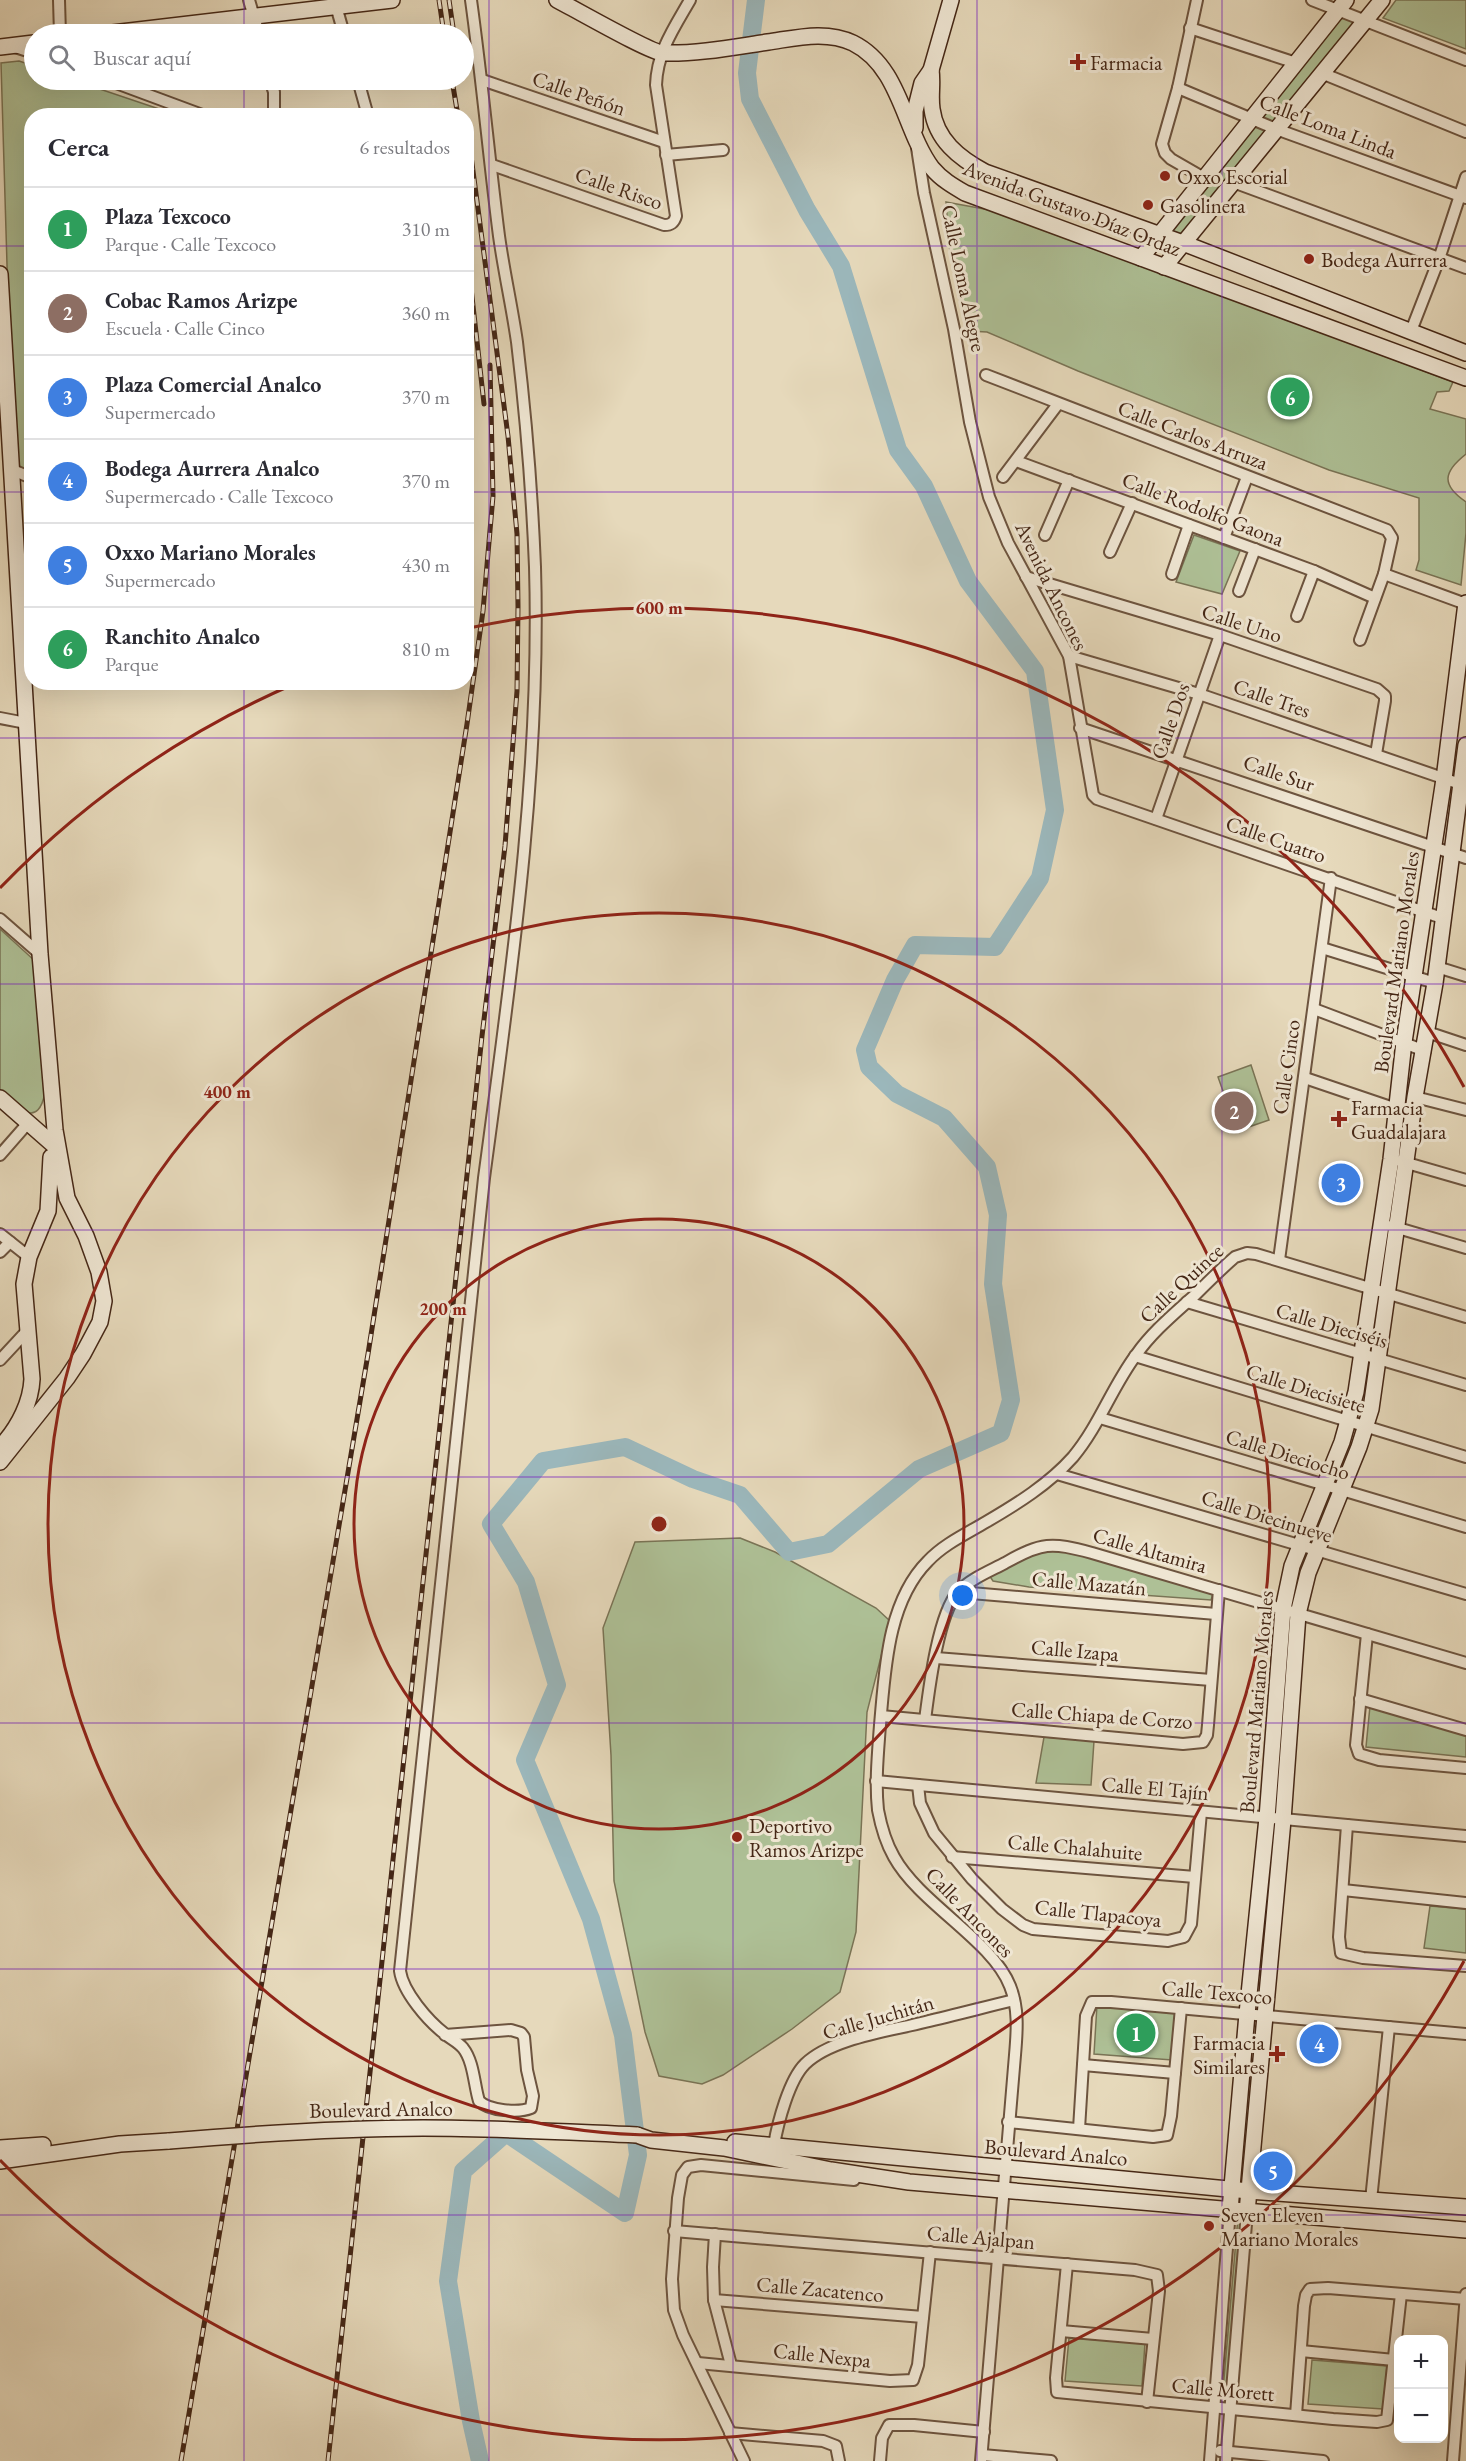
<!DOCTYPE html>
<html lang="es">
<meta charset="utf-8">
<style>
:root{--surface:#fff;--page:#f7f7f7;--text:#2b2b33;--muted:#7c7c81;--line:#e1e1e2;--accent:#8f2418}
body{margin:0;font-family:"EB Garamond",serif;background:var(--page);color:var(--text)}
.controls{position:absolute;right:18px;bottom:18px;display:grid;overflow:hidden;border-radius:12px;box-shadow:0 6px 24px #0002}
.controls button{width:54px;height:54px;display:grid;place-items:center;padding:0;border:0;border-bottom:2px solid var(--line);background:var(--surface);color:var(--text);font:30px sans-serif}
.you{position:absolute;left:963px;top:1596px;width:21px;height:21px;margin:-15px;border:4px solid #fff;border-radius:50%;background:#1a73e8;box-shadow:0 0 0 9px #1a73e833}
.badge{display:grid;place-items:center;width:39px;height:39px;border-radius:50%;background:var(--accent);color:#fff;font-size:20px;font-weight:700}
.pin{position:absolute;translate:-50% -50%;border:3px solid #fff;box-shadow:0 2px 6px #0006}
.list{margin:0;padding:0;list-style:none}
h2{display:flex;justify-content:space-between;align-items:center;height:78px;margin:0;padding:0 24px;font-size:26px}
h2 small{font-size:20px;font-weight:400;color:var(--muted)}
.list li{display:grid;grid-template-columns:39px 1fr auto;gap:18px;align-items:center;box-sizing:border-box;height:84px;padding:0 24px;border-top:2px solid var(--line)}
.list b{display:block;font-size:22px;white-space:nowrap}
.list p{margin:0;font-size:20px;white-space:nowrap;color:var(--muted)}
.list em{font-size:20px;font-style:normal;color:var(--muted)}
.icon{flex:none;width:33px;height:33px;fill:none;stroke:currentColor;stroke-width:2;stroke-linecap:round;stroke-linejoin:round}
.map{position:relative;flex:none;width:1466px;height:2461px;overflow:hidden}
.search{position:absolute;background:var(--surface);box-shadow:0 6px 24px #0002;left:24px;top:24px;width:450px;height:66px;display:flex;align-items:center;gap:15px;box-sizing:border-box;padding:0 21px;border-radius:33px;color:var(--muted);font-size:22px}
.panel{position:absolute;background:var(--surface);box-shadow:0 6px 24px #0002;left:24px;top:108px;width:450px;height:582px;border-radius:24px}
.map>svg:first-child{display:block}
.green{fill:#aec096;stroke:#7a7456;stroke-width:1.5}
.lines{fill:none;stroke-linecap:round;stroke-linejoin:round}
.river{stroke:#9bb7bb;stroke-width:18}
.street-casing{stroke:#6d543f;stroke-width:14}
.secondary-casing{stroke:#452716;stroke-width:18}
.street{stroke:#efe6d3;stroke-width:10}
.secondary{stroke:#efe6d3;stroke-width:15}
.rail-casing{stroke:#452716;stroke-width:5}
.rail{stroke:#efe6d3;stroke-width:3;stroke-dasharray:9;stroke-linecap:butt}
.secondary-bridge-casing{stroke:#452716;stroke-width:18;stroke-linecap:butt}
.secondary-bridge{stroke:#efe6d3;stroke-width:15}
.grid{fill:none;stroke:#7b2cbf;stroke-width:1.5;stroke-opacity:0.55}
.ring{fill:none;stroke:#8f2418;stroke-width:3}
.poi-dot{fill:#8f2418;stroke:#efe6d3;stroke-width:2}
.labels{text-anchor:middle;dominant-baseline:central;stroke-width:6;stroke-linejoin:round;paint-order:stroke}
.poi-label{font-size:21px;fill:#452716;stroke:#efe6d3;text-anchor:start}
.street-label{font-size:21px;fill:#452716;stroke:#efe6d3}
.centre{fill:#8f2418;stroke:#efe6d3;stroke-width:3}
.ring-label{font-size:18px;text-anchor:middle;font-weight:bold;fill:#8f2418;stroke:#efe6d3;stroke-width:6;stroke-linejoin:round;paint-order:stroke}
</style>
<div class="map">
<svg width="1466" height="2461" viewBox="0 0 1466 2461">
<rect width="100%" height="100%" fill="#e6d9bb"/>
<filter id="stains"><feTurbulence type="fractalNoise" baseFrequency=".00333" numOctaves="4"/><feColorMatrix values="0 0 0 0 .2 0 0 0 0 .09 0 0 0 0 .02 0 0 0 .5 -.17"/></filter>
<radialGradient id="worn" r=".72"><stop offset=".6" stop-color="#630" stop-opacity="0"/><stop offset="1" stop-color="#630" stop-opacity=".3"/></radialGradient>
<!-- green -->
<g class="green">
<polygon points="1396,0 1466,0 1466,49 1383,18"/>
<polygon points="1338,11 1366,20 1276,128 1252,118"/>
<polygon points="19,61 34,66 34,80 73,80 177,115 32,116 31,474 13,466 1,63"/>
<polygon points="1253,120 1275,129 1182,241 1160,234"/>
<path d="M946 202 1006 213 1453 382 1449 391 1437 392 1430 409 1466 419V454C1443 472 1441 485 1466 502V533L1461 585 1416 570 1419 560V498L1329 470 1078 371 987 332 969 331 949 246Z"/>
<polygon points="1194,535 1240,551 1222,594 1176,582"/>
<path d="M0 929 35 961 45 1093C37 1131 17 1106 0 1090Z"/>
<polygon points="1251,1065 1269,1120 1237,1131 1218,1077"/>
<polygon points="740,1538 775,1552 876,1608 890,1621 867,1712 856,1932 840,1992 792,2029 723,2075 702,2084 659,2076 645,2032 614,1881 611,1755 603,1628 635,1542"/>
<polygon points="1052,1547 1214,1591 1211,1600 1029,1587 993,1581 989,1575"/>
<polygon points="1370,1706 1466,1734 1466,1757 1366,1747"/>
<polygon points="1044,1737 1094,1741 1091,1785 1036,1783"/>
<polygon points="1430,1906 1466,1909 1466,1953 1424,1948"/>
<polygon points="1097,2005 1179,2011 1172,2060 1094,2054"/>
<polygon points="1243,2216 1229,2388 1225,2394 1223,2390 1238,2217"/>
<polygon points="1069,2338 1145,2343 1142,2386 1065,2381"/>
<polygon points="1312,2360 1387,2366 1383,2409 1308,2404"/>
</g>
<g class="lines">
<!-- river -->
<polyline class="river" points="480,2461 471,2421 448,2281 463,2171 506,2133 625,2213 638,2155 623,2035 591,1919 525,1760 557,1685 526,1582 491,1524 543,1461 625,1447 693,1479 740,1495 789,1552 828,1544 919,1469 1001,1433 1011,1400 993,1284 998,1215 987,1167 944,1118 897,1094 869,1067 865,1050 895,980 915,945 995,947 1040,878 1055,810 1035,671 968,581 924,486 898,450 841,266 807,210 750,99 747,73 756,0"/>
<defs>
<g id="street">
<polyline points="59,0 60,34"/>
<polyline points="249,0 259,34"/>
<polyline points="1197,0 1178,88 1162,144 1165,153 1171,159 1204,178"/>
<polyline points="1312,0 1466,60"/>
<polyline points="336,6 344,34"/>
<polyline points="1190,28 1296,63"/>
<polyline points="15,47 34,53"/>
<polyline points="1324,74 1466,132"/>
<polyline points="108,80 205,116"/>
<polyline points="270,80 274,92 274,116"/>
<polyline points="358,80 368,116"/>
<polyline points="482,80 664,142"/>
<polyline points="1178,88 1276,129 1466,198"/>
<polyline points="917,148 924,193 954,329 970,422 989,497 1008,543 1069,656 1093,795 1097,799 1442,918"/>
<polyline points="666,155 723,150"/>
<path d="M492 165 664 225C671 225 674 223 676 216L656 85C657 52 674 28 690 0"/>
<polyline points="1233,182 1466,268"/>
<polyline points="1411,331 1439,259 1466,177"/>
<polyline points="986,375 1387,530 1392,538 1384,574 1360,640"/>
<polyline points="1016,461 1314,571 1375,598"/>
<polyline points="10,469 32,478"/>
<polyline points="1003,477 1058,404"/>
<polyline points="1045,535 1069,480"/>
<polyline points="1224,538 1247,477"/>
<polyline points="1110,552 1132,503"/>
<polyline points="1172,574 1189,525"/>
<polyline points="1384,574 1466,604"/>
<polyline points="1026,577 1220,635 1377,689 1385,696 1385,701 1376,754"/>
<polyline points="1239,591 1255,549"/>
<polyline points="1297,616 1314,571"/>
<polyline points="1069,656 1199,694 1466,786"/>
<polyline points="0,718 26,723"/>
<polyline points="1080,728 1466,858"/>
<polyline points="1156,819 1220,635"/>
<polyline points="0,919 40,954"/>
<polyline points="1322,948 1435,983"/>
<polyline points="1437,967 1466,976"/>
<polyline points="1314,1009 1425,1051"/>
<polyline points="1427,1032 1466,1045"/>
<polyline points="1305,1078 1414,1115"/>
<polyline points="1415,1097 1466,1110"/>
<polyline points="0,1155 28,1123"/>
<polyline points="1400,1161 1466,1180"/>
<polyline points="1391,1226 1466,1248"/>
<polyline points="0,1234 29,1257"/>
<polyline points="0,1252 10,1242"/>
<polyline points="1279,1260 1331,878"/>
<polyline points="1187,1302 1466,1385"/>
<polyline points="1135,1356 1466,1457"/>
<polyline points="0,1360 27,1331"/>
<polyline points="1100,1418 1466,1527"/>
<polyline points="1057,1474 1466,1594"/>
<polyline points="959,1592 1216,1614"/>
<polyline points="1367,1634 1356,1745 1359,1754 1379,1760 1466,1768"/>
<polyline points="936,1658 1211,1680"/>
<polyline points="1360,1699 1466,1730"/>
<polyline points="881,1716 1183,1744 1203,1742 1207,1735 1208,1725 1219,1590"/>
<path d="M925 1720C929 1689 938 1614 958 1592 970 1579 990 1571 1005 1563 1042 1542 1051 1542 1092 1553L1466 1663"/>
<polyline points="876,1781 1466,1836"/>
<polyline points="918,1785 920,1803 934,1833 972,1879 1002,1909 1023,1925 1033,1929 1168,1941 1184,1937 1191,1924 1201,1812"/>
<polyline points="1347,1825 1339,1937 1341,1953 1363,1958 1466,1966"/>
<polyline points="952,1857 1195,1877"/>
<polyline points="1343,1890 1466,1903"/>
<path d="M445 2035 511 2030 521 2033 524 2037 527 2070 533 2096 531 2108C519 2113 489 2111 479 2101 474 2085 474 2062 463 2048 458 2042 451 2039 445 2034 428 2021 403 1992 400 1971L484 1178C511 976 541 772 535 567 532 492 526 417 517 342 512 307 504 272 499 236 489 158 482 79 471 0"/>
<polyline points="1083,2065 1175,2073"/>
<polyline points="1008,2122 1153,2137 1167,2135 1171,2116 1181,2008"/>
<polyline points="1079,2129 1086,2016 1092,2002 1111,2002 1466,2034"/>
<path d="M774 2145C778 2122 789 2080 805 2064 832 2038 890 2031 925 2022 955 2015 985 2007 1014 2000"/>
<polyline points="1371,2200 1389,2027"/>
<polyline points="674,2231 1135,2270 1157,2275 1159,2291 1147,2402"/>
<polyline points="715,2234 713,2267 714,2300 731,2365"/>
<polyline points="1067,2264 1056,2378 1057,2392 1333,2419 1377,2422 1387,2420 1401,2294"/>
<polyline points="714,2300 923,2317"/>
<polyline points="1061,2331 1153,2339"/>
<polyline points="1301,2351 1394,2360"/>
<polyline points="698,2363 890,2381 913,2380 918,2365 930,2252"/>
<polyline points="1296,2415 1304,2306 1306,2295 1310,2289 1328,2288 1466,2299"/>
<polyline points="730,2433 823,2441 836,2446 839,2461"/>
<polyline points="1220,2451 1323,2461"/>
<polyline points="982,2455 1051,2461"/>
<polyline points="744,2461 683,2335 674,2310 672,2279 678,2198 682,2175 688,2167 701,2165 854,2180"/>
<polyline points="880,2461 882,2438 889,2425 914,2425 984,2432"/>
<path d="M981 2461 1015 2055C1017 2032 1019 2008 1010 1986 992 1940 920 1904 894 1857 886 1843 881 1826 878 1810 875 1782 878 1753 880 1725 885 1671 887 1602 928 1561 944 1544 966 1534 986 1522 1017 1504 1049 1484 1073 1457 1099 1426 1112 1387 1136 1355 1152 1332 1174 1314 1195 1295 1208 1282 1221 1269 1235 1257L1247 1253 1256 1254 1466 1317"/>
<polyline points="1210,2461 1230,2210"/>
<polyline points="1226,2461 1247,2212"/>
<polyline points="1453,2461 1466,2294"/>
</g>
<g id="secondary">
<path d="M557 0C575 9 651 53 663 53 698 54 734 47 768 42 796 38 826 30 853 43 901 67 903 129 932 168 941 179 953 186 965 193L1466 378"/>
<polyline points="104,34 392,0"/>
<polyline points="0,47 34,43"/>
<path d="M931 70C933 83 930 96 932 109 936 140 959 158 985 172L1183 243 1466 353"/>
<polyline points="915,128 915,111 922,83 931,70 951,0"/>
<polyline points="1141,258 1346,0"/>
<polyline points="1164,267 1382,0"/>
<polyline points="0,274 40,954 55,1130 67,1198 86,1236 99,1272 104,1301 100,1322 83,1354 67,1378 0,1462"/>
<polyline points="0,1098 57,1148"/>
<path d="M3 1444C19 1426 31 1402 32 1379L24 1284 29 1257 48 1211 51 1157"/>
<polyline points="637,2135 651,2140 724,2148 831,2170 909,2182 1466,2230"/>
<polyline points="735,2142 1249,2191 1466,2207"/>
<polyline points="0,2148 43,2145"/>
<polyline points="0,2161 120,2144 169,2141"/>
<polyline points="1230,2210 1247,2014 1267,1818 1283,1609 1292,1566 1342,1442 1356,1392 1391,1159 1404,1042 1444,779 1466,603"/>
<polyline points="1247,2212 1283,1820 1298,1614 1308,1573 1359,1447 1371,1409 1415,1097 1435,983 1466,745"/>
</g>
</defs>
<!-- street casing -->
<use href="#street" class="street-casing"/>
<!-- secondary casing -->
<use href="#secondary" class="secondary-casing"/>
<!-- street -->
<use href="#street" class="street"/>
<!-- secondary -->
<use href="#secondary" class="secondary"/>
<defs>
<g id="rail">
<polyline points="439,0 444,34"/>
<polyline points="449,0 454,34"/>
<polyline points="452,80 458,116"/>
<polyline points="466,243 484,404"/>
<polyline points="181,2461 368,1354 467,724 483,611 493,496 490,365"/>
<polyline points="328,2461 482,1036 505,846 517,691 518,607 517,534 508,436 466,118"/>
</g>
</defs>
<!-- rail casing -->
<use href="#rail" class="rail-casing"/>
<!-- rail -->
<use href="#rail" class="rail"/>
<defs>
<path id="secondary-bridge" d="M169 2141C253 2134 338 2128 423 2128 494 2128 565 2132 637 2135"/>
</defs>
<!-- secondary-bridge casing -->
<use href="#secondary-bridge" class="secondary-bridge-casing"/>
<!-- secondary-bridge -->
<use href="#secondary-bridge" class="secondary-bridge"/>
</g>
<!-- grid -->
<path class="grid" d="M244 0V34M489 0V2461M733 0V2461M977 0V2461M1222 0V2461M244 80V116M0 246H32M466 246H1466M0 492H32M466 492H1466M244 682V2461M0 738H1466M0 984H1466M0 1230H1466M0 1477H1466M0 1723H1466M0 1969H1466M0 2215H1466"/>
<!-- distance rings -->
<g class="ring">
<circle cx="659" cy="1524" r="305"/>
<circle cx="659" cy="1524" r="611"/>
<path d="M1464 1961A916 916 0 0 1 0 2160M0 888A916 916 0 0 1 294 684M469 628A916 916 0 0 1 1464 1087"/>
</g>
<!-- markers -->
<g class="poi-dot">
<path d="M1075 53h6v6h6v6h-6v6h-6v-6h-6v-6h6z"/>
<circle cx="1165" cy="176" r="6"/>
<circle cx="1148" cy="205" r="6"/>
<circle cx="1309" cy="259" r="6"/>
<path d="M1336 1110h6v6h6v6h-6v6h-6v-6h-6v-6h6z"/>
<circle cx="737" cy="1837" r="6"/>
<path d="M1274 2045h6v6h6v6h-6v6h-6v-6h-6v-6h6z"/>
<circle cx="1209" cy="2226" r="6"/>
</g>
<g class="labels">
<!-- poi labels -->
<g class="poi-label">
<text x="1090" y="62">Farmacia</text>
<text x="1177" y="176">Oxxo Escorial</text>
<text x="1160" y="205">Gasolinera</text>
<text x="1321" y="259">Bodega Aurrera</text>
<text x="1351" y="1107">Farmacia<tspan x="1351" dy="24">Guadalajara</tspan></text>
<text x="749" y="1825">Deportivo<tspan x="749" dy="24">Ramos Arizpe</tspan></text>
<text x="1265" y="2042" text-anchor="end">Farmacia<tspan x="1265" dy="24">Similares</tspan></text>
<text x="1221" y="2214">Seven Eleven<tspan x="1221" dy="24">Mariano Morales</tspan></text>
</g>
<!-- street labels -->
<g class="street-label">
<text transform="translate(579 93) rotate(19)">Calle Peñón</text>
<text transform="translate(1328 126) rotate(21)">Calle Loma Linda</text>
<text transform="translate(619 188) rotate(19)">Calle Risco</text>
<text transform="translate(1072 208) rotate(21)">Avenida Gustavo Díaz Ordaz</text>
<text transform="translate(964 278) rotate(78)">Calle Loma Alegre</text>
<text transform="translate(1193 435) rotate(21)">Calle Carlos Arruza</text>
<text transform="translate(1203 509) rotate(21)">Calle Rodolfo Gaona</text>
<text transform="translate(1052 586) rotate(64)">Avenida Ancones</text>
<text transform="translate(1242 623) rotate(18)">Calle Uno</text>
<text transform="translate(1272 698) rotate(19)">Calle Tres</text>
<text transform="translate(1170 721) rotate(-71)">Calle Dos</text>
<text transform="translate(1279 773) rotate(19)">Calle Sur</text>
<text transform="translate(1276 839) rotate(19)">Calle Cuatro</text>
<text transform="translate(1396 962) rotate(-82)">Boulevard Mariano Morales</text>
<text transform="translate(1286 1067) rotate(-82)">Calle Cinco</text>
<text transform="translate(1181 1283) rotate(-43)">Calle Quince</text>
<text transform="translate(1332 1325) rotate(16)">Calle Dieciséis</text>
<text transform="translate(1306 1388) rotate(17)">Calle Diecisiete</text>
<text transform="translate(1288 1454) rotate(17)">Calle Dieciocho</text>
<text transform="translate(1267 1516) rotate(17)">Calle Diecinueve</text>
<text transform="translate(1150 1550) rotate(16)">Calle Altamira</text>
<text transform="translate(1089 1583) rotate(5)">Calle Mazatán</text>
<text transform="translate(1075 1650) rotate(5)">Calle Izapa</text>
<text transform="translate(1256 1702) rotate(-85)">Boulevard Mariano Morales</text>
<text transform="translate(1102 1715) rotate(4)">Calle Chiapa de Corzo</text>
<text transform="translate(1155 1788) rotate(5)">Calle El Tajín</text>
<text transform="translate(1075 1847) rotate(5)">Calle Chalahuite</text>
<text transform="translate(970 1912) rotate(46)">Calle Ancones</text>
<text transform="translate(1098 1913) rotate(6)">Calle Tlapacoya</text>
<text transform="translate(1217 1992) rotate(5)">Calle Texcoco</text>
<text transform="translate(878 2017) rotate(-16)">Calle Juchitán</text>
<text transform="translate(381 2109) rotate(-1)">Boulevard Analco</text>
<text transform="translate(1056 2152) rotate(5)">Boulevard Analco</text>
<text transform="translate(981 2237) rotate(5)">Calle Ajalpan</text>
<text transform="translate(820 2289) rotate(5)">Calle Zacatenco</text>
<text transform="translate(822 2355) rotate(6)">Calle Nexpa</text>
<text transform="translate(1223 2389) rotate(5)">Calle Morett</text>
</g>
</g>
<circle cx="659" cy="1524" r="9" class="centre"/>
<g class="ring-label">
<text x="659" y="614">600 m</text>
<text x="227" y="1098">400 m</text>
<text x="443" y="1315">200 m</text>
</g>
<rect width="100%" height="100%" filter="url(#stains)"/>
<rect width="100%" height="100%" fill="url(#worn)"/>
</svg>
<div class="controls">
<button>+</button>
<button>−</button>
</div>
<div class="you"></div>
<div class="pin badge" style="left:1136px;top:2033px;background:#2e9e5b">1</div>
<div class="pin badge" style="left:1234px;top:1111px;background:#8d6e63">2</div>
<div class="pin badge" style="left:1341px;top:1183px;background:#3f7fe0">3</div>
<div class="pin badge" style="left:1319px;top:2044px;background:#3f7fe0">4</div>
<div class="pin badge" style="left:1273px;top:2171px;background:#3f7fe0">5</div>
<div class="pin badge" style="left:1290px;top:397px;background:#2e9e5b">6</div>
<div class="search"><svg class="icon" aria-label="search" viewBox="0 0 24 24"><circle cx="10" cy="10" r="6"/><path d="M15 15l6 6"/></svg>Buscar aquí</div>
<section class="panel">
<h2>Cerca<small>6 resultados</small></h2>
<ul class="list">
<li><span class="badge" style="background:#2e9e5b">1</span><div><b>Plaza Texcoco</b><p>Parque · Calle Texcoco</p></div><em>310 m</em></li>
<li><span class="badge" style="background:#8d6e63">2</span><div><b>Cobac Ramos Arizpe</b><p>Escuela · Calle Cinco</p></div><em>360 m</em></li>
<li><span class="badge" style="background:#3f7fe0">3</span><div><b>Plaza Comercial Analco</b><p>Supermercado</p></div><em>370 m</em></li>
<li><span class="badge" style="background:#3f7fe0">4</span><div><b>Bodega Aurrera Analco</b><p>Supermercado · Calle Texcoco</p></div><em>370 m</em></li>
<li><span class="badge" style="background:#3f7fe0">5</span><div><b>Oxxo Mariano Morales</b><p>Supermercado</p></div><em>430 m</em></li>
<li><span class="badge" style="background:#2e9e5b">6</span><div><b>Ranchito Analco</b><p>Parque</p></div><em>810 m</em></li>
</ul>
</section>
</div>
